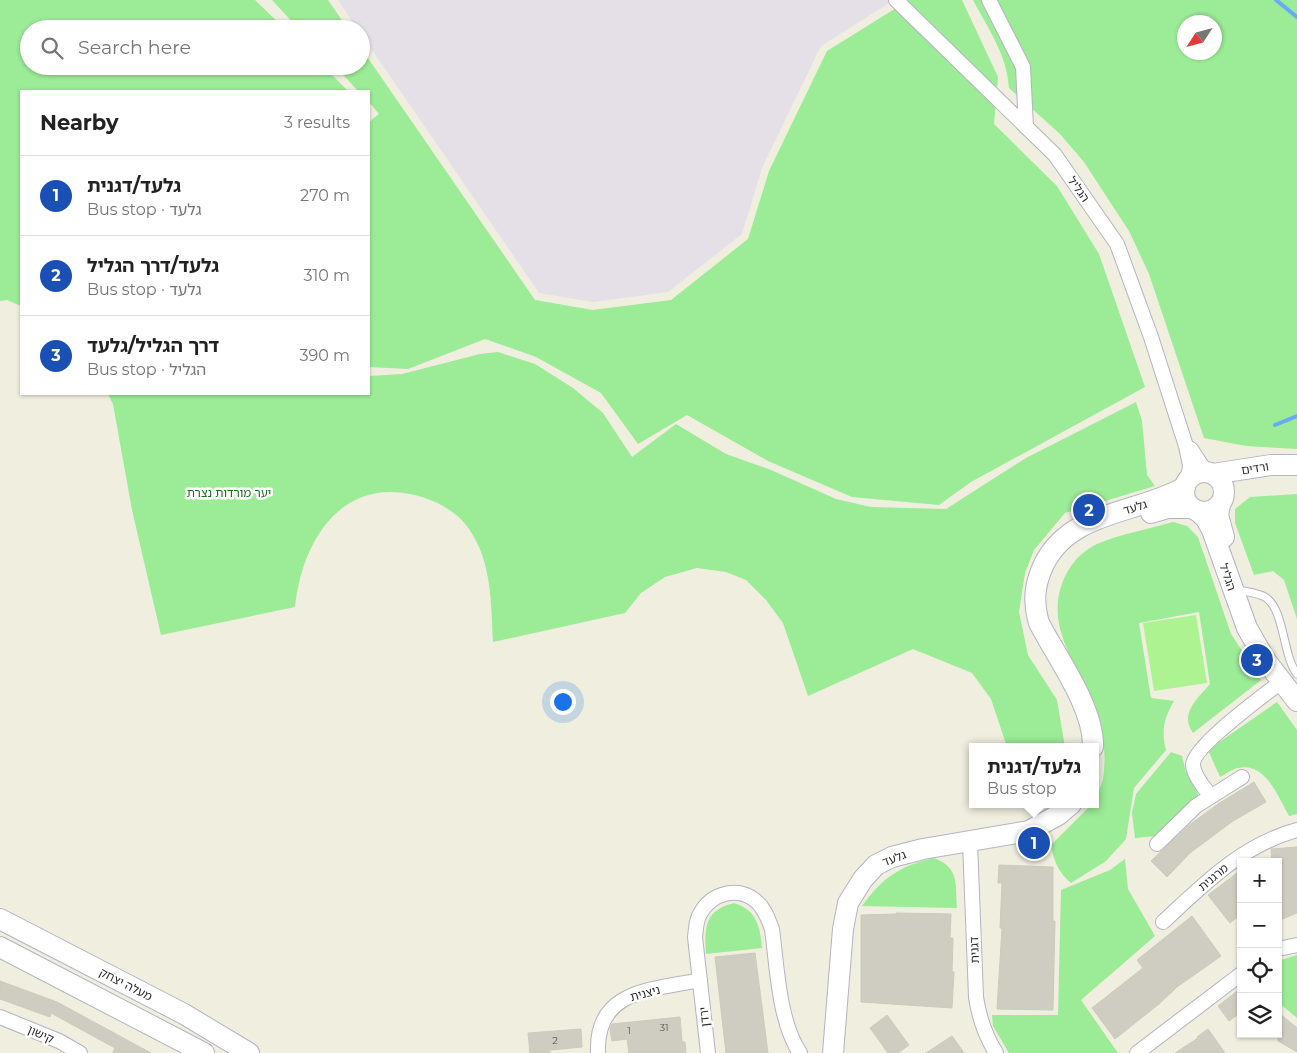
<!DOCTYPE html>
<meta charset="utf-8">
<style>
:root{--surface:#fff;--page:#f2f2f2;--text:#222;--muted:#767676;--line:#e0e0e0;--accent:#523dff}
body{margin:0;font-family:Montserrat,"Noto Sans Hebrew",sans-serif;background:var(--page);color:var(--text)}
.controls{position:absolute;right:15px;bottom:15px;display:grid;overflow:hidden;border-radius:0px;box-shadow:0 1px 4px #0004}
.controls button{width:45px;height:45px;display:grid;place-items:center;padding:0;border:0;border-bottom:1px solid var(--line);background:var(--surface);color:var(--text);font:25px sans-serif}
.compass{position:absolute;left:1177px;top:15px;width:45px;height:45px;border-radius:50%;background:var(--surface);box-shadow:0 1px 4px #0004;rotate:234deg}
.you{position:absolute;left:562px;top:701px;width:18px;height:18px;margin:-12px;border:4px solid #fff;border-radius:50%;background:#1a73e8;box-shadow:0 0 0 8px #1a73e833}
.badge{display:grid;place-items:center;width:32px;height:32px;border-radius:50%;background:var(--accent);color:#fff;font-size:16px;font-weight:700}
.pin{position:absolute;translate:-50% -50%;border:2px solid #fff;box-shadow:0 1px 5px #0006}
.popup{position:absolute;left:969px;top:743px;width:130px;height:65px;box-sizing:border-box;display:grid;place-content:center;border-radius:0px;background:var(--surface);filter:drop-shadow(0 1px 4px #0005);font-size:16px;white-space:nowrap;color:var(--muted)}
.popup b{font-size:19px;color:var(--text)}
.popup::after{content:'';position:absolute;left:50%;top:100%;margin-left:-10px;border:10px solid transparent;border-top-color:var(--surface)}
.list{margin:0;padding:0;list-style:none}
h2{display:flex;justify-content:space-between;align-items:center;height:65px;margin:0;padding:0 20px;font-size:21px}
h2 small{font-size:16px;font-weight:400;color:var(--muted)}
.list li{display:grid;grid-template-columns:32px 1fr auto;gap:15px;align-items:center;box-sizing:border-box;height:80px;padding:0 20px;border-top:1px solid var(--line)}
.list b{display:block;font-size:19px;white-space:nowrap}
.list p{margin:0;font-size:16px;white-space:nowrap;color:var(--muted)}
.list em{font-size:16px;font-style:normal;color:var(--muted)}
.icon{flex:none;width:28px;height:28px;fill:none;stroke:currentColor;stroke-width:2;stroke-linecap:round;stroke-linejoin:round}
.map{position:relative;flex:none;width:1297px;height:1053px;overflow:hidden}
.search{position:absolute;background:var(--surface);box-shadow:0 1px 4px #0004;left:20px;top:20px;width:350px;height:55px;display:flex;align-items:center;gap:12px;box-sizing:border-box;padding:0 18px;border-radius:28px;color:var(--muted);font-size:19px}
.panel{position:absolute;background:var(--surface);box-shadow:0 1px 4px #0004;left:20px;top:90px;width:350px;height:305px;border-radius:0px}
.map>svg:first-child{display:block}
.industrial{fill:#e5e0e8}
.green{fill:#9beb97;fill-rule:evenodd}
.pitch{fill:#adf392}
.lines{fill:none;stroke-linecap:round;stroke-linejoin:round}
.stream{stroke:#69a9fb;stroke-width:4}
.building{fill:#cfcdc1;stroke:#cccbb8}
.lane-casing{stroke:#b4b3c2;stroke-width:9}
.street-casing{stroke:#b4b3c2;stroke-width:16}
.secondary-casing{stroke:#b4b3c2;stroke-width:22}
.lane{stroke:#fff;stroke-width:7}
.street{stroke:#fff;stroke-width:14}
.secondary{stroke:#fff;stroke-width:20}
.labels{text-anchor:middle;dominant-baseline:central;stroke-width:5;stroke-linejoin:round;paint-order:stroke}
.number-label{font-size:10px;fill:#565552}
.street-label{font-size:12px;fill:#2d2d2d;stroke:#fff}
.park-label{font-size:12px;fill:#14741c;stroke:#fff}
</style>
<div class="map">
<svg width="1297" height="1053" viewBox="0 0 1297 1053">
<rect width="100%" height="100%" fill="#f0eedf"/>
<!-- industrial -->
<polygon class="industrial" points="338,0 894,0 821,46 762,168 742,234 668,292 593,302 539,293 361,34 361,29 357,29"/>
<!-- green -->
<g class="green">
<polygon points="0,0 255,0 285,29 29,29 29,66 323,66 348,91 21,91 21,306 7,300 0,301"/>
<polygon points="272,0 328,0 348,29 299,29"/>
<polygon points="909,0 962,0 998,77 994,124 1057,186 1099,254 1145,387 971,482 939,505 852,497 768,461 687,415 638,444 601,393 536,357 485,339 408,369 369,367 369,122 379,114 369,102 369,91 358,91 335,66 361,66 361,48 535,300 593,310 671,300 748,239 769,171 827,51"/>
<path d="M973 0H1297V449L1246 446 1204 438 1149 274 1129 231 1084 162 1060 134 1009 88C1007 55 988 28 973 0ZM1184 22H1214V52H1184Z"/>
<path d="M498 352 535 364 573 388 603 413 632 457 676 424 726 454 771 470 836 499 871 507 946 509 1026 458 1136 402 1142 421 1147 475 1155 486 1065 513 1034 550 1025 573 1019 612 1028 655 1057 700 1065 747H1007L991 699 972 673 913 649 808 696 783 623 766 600 746 580 726 572 697 568 665 577 641 593 625 613 493 642C491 603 492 562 469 529 457 511 435 500 415 495 340 477 302 542 295 607L161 635 132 510 113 404 108 394H369V376L402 374 480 354Z"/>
<polygon points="1297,494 1297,619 1284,580 1273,571 1254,575 1235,523 1235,509 1250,497"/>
<path d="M1173 522 1187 526 1198 537 1231 634 1261 680 1193 733C1179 714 1197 699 1210 684L1199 612 1139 623 1151 698 1174 701C1164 718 1161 731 1166 750L1134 788 1126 839 1106 861 1071 883C1059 873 1053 860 1051 845L1092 804H1095C1095 795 1101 788 1103 779 1106 760 1105 738 1098 719 1089 690 1065 654 1059 624 1053 593 1067 558 1097 544 1120 534 1149 529 1173 522Z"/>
<path d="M1277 702 1297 730V814L1289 816C1278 797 1266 762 1238 768 1232 769 1226 774 1220 777L1208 750Z"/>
<polygon points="1171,752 1182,756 1186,772 1199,796 1156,836 1135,838 1132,813 1136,794"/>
<path d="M934 858C960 868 955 884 957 908L862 906C883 877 900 866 934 858Z"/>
<polygon points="1125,859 1128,889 1155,936 1081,1000 1118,1053 1009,1053 993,1026 992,1015 1058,1015 1061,890 1110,870"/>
<path d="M734 903C757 910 760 927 762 948L706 954C704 927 705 910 734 903Z"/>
<polygon points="1297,955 1297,1018 1278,1002 1278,961"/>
</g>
<!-- pitch -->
<polygon class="pitch" points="1196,615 1207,683 1154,691 1143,623"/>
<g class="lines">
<!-- stream -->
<g class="stream">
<polyline points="1276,0 1297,17"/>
<polyline points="1275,425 1297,416"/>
</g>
</g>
<!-- building -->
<g class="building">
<polygon points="1254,782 1266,802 1233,821 1190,853 1167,877 1151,861 1188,826 1218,804"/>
<polygon points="1297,847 1297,913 1278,921 1278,862 1272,862 1271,849"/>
<polygon points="999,865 1053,867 1053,921 1055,921 1053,1010 997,1009 1002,928 1000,928 1002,883 998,883"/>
<polygon points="1241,870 1241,914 1230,923 1208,895"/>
<polygon points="896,913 951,914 950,938 953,938 952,972 954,972 952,1008 861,1002 861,915 896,914"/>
<polygon points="1192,916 1221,956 1177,987 1159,1004 1115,1039 1092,1008 1143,968 1137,960"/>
<polygon points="755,953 768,1053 726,1053 715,957"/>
<polygon points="0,981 57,1002 151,1053 113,1053 115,1048 51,1013 50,1017 0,999"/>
<polygon points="1241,988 1241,1012 1229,1021 1218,1006"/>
<polygon points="1278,1012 1297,1028 1297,1052 1278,1041"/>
<polygon points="887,1015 909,1045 898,1053 888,1053 870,1028"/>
<polygon points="680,1017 682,1042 685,1042 686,1053 629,1053 627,1039 612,1041 610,1029 612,1024"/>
<polygon points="581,1029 582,1047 550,1050 550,1053 530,1053 528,1033"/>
<polygon points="1208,1029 1225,1053 1175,1053 1198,1038 1197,1037"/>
<polygon points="952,1036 964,1053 926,1053"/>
</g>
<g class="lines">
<defs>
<path id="lane" d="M1240 590C1247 592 1256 593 1263 596 1285 606 1282 655 1297 674"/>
<g id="street">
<polyline points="896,0 1055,155 1117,244 1151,337 1186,446 1190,465 1188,481"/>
<polyline points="989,0 1023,67 1026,127"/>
<polyline points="1191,449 1206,472"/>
<path d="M1210 795C1204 788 1194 776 1193 765 1192 747 1266 694 1282 681"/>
<path d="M970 842 976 997C979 1018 985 1035 996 1053"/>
<polyline points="1157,844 1196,806 1242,777"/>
<path d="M1163 922C1204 884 1242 845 1297 830"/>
<polyline points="1278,949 1297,945"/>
<polyline points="0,1017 59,1041 80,1053"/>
<path d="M598 1053C595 989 653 990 700 980"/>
<path d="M708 1053 695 937C696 930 696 920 700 914 711 893 739 885 757 902 765 909 768 919 772 929 777 967 779 1022 800 1053"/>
<polyline points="1137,1053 1241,974"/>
</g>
<g id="secondary">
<circle cx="1204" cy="492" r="20"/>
<polyline points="1213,474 1271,465 1297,465"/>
<polyline points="1220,505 1218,515 1224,537"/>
<polyline points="1198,511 1206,519 1212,530 1247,628 1266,661 1297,701"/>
<polyline points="1151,513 1168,508 1192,508"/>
<path d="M1093 747C1094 707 1057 658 1039 623 1033 602 1034 585 1044 564 1071 510 1138 514 1185 487"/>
<polyline points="0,919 184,1014 249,1053"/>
<polyline points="0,947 204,1053"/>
<polyline points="833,1053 843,929 848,903 863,879 876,865 892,857 923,849 1029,831 1058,815 1071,804"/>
</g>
</defs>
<!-- lane casing -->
<use href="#lane" class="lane-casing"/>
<!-- street casing -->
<use href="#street" class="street-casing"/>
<!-- secondary casing -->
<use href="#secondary" class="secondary-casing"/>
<!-- lane -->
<use href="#lane" class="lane"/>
<!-- street -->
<use href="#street" class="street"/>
<!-- secondary -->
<use href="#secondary" class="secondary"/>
</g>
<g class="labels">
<!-- number labels -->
<g class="number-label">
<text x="664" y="1027">31</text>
<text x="629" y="1030">1</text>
<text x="555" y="1040">2</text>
</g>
<!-- street labels -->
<g class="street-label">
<text transform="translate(1079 189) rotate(55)">הגליל</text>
<text transform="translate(1255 468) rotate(-9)">ורדים</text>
<text transform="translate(1135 507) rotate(-17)">גלעד</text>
<text transform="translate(1228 577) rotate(71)">הגליל</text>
<text transform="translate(894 858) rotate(-21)">גלעד</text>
<text transform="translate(1213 877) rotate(-40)">מרגנית</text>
<text transform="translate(974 950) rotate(-92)">דגנית</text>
<text transform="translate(126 984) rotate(27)">מעלה יצחק</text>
<text transform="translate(645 993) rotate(-15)">ניצנית</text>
<text transform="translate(704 1017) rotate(-96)">ירדן</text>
<text transform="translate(41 1034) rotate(24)">קישון</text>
</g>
<!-- park labels -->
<g class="park-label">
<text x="229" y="492">יער מורדות נצרת</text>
</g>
</g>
</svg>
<div class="controls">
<button>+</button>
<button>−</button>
<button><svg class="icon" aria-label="locate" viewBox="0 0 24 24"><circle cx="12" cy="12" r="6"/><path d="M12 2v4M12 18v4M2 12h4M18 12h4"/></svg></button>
<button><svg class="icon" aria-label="layers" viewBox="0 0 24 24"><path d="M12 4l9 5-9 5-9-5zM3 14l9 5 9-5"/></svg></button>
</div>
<svg class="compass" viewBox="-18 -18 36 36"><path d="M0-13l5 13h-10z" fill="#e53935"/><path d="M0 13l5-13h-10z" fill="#767676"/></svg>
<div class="you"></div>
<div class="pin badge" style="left:1034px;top:843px;background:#1a4fb4">1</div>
<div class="popup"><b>גלעד/דגנית</b>Bus stop</div>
<div class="pin badge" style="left:1089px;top:510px;background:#1a4fb4">2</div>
<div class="pin badge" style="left:1257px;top:660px;background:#1a4fb4">3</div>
<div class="search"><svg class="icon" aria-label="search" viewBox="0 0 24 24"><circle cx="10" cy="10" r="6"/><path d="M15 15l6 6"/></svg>Search here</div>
<section class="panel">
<h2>Nearby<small>3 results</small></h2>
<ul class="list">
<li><span class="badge" style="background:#1a4fb4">1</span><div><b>גלעד/דגנית</b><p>Bus stop · גלעד</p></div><em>270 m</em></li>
<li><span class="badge" style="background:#1a4fb4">2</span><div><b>גלעד/דרך הגליל</b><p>Bus stop · גלעד</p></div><em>310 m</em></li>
<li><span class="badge" style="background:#1a4fb4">3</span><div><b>דרך הגליל/גלעד</b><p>Bus stop · הגליל</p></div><em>390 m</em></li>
</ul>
</section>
</div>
